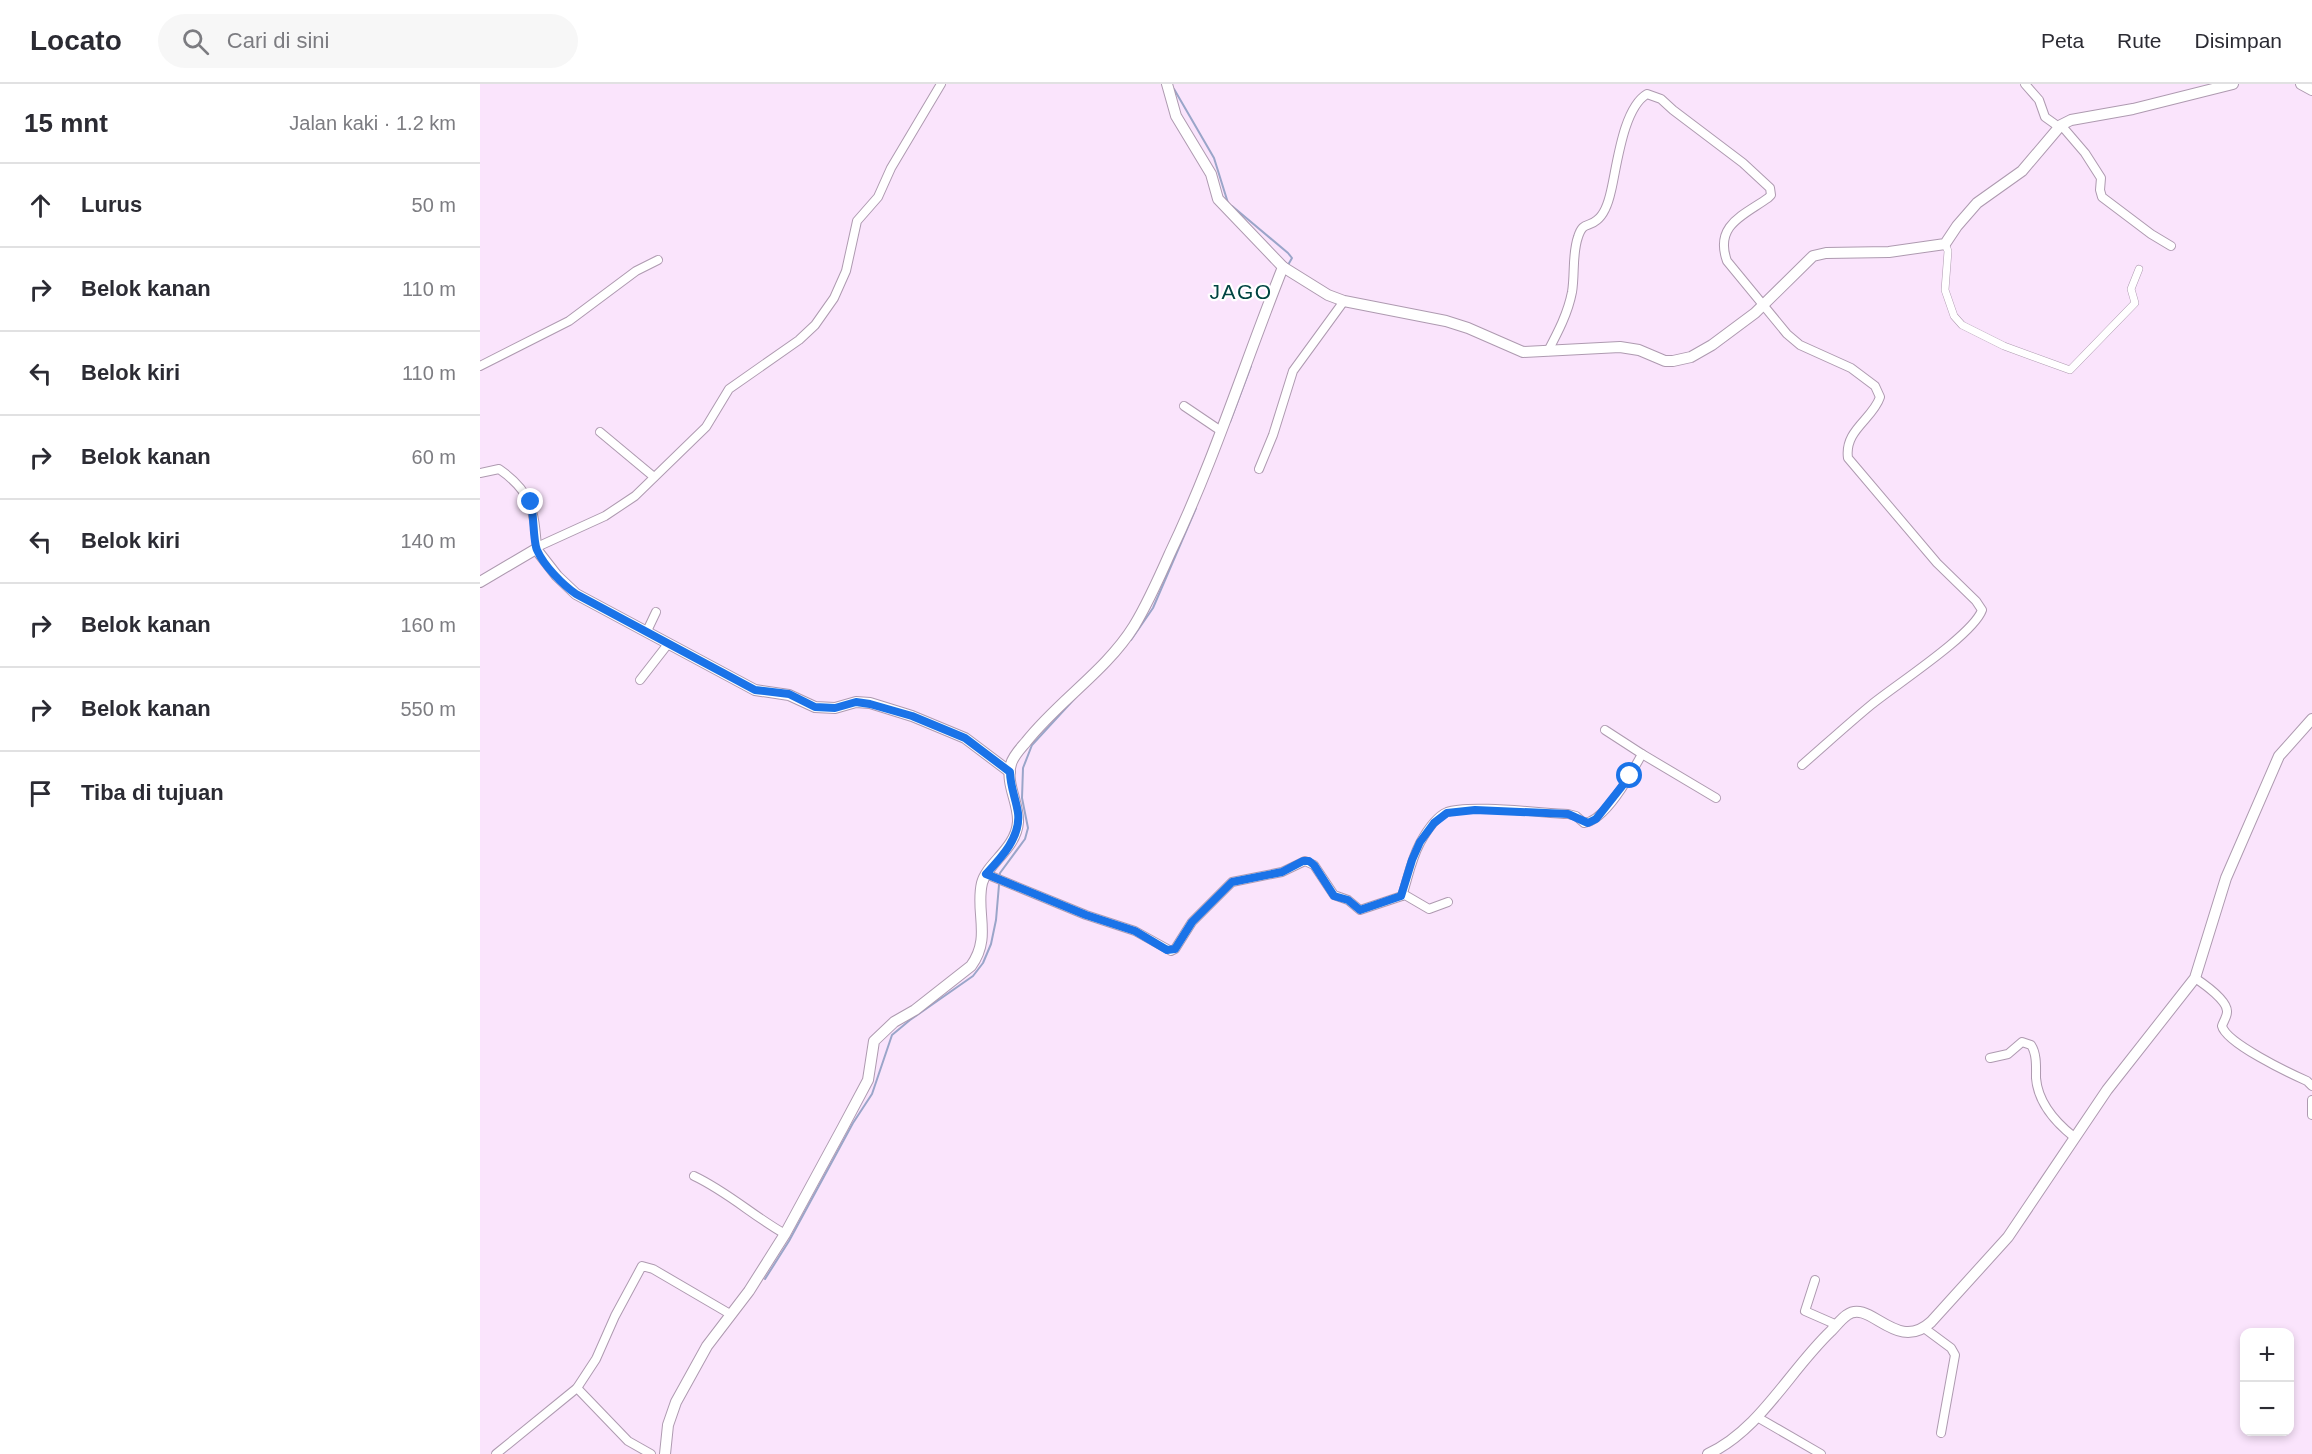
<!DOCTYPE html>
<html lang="id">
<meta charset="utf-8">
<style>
:root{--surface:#fff;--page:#f7f7f7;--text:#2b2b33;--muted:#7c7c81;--line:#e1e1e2}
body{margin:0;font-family:Helvetica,sans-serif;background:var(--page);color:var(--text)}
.controls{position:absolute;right:18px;bottom:18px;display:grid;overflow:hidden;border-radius:12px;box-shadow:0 3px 9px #0003}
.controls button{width:54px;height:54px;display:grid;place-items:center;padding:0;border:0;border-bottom:2px solid var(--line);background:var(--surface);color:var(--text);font:30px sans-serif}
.stop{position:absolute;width:18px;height:18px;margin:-14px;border:4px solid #1a73e8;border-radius:50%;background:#fff}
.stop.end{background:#1a73e8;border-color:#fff;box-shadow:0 2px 6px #0008}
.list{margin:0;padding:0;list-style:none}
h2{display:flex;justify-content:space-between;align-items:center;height:78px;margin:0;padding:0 24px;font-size:26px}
h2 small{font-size:20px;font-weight:400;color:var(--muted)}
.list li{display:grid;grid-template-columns:39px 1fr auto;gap:18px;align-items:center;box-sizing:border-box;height:84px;padding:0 24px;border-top:2px solid var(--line)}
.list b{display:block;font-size:22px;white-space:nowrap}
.list em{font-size:20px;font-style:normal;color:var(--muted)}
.icon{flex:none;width:33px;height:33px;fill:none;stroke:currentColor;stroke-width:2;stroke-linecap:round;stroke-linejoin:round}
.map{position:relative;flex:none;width:1832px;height:1370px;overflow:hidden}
header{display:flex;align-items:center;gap:36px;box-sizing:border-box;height:84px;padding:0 30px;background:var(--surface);border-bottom:2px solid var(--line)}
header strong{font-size:28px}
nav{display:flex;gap:33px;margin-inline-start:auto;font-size:21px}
.search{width:420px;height:54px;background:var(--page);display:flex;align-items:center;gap:15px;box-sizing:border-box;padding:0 21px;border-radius:33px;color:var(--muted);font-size:22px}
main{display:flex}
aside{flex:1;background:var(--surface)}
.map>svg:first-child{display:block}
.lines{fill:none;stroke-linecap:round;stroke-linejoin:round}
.stream{stroke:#9aa5c9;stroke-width:2}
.pedestrian-casing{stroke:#ae9ab0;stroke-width:8}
.minor-casing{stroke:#ae9ab0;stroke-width:10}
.tertiary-casing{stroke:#ae9ab0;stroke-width:12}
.pedestrian{stroke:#fff;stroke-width:7}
.minor{stroke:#fff;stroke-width:8}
.tertiary{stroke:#fff;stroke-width:10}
.route{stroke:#1a73e8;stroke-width:8}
.labels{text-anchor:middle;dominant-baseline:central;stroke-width:4.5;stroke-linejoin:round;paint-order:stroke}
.quarter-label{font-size:21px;letter-spacing:1.5px;fill:#004442;stroke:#fff}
</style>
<header>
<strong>Locato</strong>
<div class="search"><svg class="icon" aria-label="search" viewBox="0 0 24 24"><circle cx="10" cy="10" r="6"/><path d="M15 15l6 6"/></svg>Cari di sini</div>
<nav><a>Peta</a><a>Rute</a><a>Disimpan</a></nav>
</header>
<main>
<aside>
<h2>15 mnt<small>Jalan kaki · 1.2 km</small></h2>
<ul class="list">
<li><svg class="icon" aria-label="ahead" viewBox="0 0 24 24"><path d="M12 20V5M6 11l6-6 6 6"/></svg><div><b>Lurus</b></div><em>50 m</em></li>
<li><svg class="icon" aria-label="right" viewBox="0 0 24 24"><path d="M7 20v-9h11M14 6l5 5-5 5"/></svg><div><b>Belok kanan</b></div><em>110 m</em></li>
<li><svg class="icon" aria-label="left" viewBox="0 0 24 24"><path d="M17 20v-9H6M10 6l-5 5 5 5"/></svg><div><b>Belok kiri</b></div><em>110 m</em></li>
<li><svg class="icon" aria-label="right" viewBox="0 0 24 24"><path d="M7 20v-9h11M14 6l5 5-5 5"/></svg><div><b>Belok kanan</b></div><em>60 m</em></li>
<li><svg class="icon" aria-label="left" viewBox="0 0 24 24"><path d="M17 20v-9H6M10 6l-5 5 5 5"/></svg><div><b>Belok kiri</b></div><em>140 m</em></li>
<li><svg class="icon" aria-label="right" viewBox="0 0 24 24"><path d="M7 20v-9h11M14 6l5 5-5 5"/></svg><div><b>Belok kanan</b></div><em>160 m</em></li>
<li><svg class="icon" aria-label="right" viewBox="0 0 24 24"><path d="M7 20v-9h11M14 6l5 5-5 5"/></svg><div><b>Belok kanan</b></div><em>550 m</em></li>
<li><svg class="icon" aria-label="arrive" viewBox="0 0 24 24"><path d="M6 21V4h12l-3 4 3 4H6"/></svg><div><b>Tiba di tujuan</b></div></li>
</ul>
</aside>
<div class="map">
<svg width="1832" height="1370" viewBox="0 0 1832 1370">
<rect width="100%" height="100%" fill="#fae4fc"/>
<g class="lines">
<!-- stream -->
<g class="stream">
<polyline points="694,5 734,74 748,119"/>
<polyline points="752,122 808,169 812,174 808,181"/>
<polyline points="750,338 771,282"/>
<polyline points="651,556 673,524 716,424"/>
<polyline points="285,1195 309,1157 373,1039 392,1010 412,951 430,936 493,892 503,879 511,860 516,836 520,789 545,755 548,744 542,714 543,684 552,661 597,612"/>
</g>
<defs>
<polyline id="pedestrian" points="1465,160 1468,167 1465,206 1474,232 1482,241 1524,262 1590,286 1655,219 1651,205 1659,185"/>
<g id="minor">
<polyline points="1545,0 1559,16 1565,33 1579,43"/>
<polyline points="1581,41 1605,69 1621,94 1620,106 1622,113 1671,150 1691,162"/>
<path d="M1068 267C1078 248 1088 229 1092 208 1095 190 1092 170 1098 153 1103 137 1108 144 1117 136 1125 130 1129 116 1131 107 1137 82 1143 24 1167 10L1181 15 1193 26 1263 79 1290 104 1291 111 1288 114C1264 131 1234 141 1247 177L1307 250 1320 261 1371 284 1395 302 1400 313C1393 335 1364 346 1368 374L1457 479 1496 517 1502 526C1493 551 1414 602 1391 621 1368 640 1345 661 1322 681"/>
<polyline points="0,282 89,237 156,187 178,176"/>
<polyline points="704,322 741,347"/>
<polyline points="120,348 174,393"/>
<polyline points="779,385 793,351 813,287 864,217"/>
<path d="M0 389 19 385C52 408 54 426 57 463"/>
<polyline points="56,466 57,463 125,432 155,412 226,343 249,305 319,256 335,241 354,214 366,187 377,137 398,113 411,84 461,0"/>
<polyline points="167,547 176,528"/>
<polyline points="160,596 188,560"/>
<polyline points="1162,670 1236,714"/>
<polyline points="506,790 606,831 655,847 691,867 695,865 712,838 752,798 802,788 825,777 834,781 854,811 868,816 880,826 925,811 949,825 968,818"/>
<path d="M922 812C928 794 931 776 940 759 946 748 955 733 967 728 988 720 1062 729 1088 730L1096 732 1104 739C1126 737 1152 688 1162 670L1125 646"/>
<path d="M1715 894C1724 900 1748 917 1747 928 1747 933 1743 938 1742 942 1746 959 1809 989 1827 997L1832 1002"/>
<path d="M1510 974 1528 970 1542 958 1551 961C1557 970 1556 983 1556 994 1558 1019 1575 1038 1594 1053"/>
<polyline points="1832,1016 1832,1031"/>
<path d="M214 1092C248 1108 273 1132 305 1150"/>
<polyline points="1335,1196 1325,1227 1357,1241"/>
<polyline points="1444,1244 1471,1264 1475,1271 1461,1349"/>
<polyline points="97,1304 148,1357 171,1370"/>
<polyline points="1277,1333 1341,1370"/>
<polyline points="16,1370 97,1304 116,1275 135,1232 162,1182 173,1185 250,1230"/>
</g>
<g id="tertiary">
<polyline points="1821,0 1832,6"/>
<polyline points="803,183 848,211 864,217 966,237 988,244 1043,268 1140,263 1159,266 1185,277 1193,277 1211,273 1232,261 1275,229 1333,172 1346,169 1409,168 1465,160 1477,142 1497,119 1542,87 1581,41 1591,36 1653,25 1753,0"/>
<polyline points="0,498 56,465 77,492 96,510 275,606 309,611 335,623 355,624 376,618 390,619 432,632 485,654 530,688"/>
<path d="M185 1370 188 1341 196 1318 227 1262 269 1207 305 1150 363 1043 388 996 394 957 414 938 435 926 491 882C512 853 495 828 502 799 507 779 536 765 538 738 539 719 525 699 531 680 533 672 541 664 546 658 578 617 626 587 654 542 668 519 679 494 690 469 734 377 765 278 803 183L738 115 731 90 696 32 687 0"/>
<path d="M1228 1370C1280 1346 1309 1287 1351 1247 1356 1242 1361 1235 1367 1231 1390 1214 1416 1270 1451 1238L1528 1153 1627 1006 1715 894 1746 794 1799 672 1832 635"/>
</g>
</defs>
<!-- pedestrian casing -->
<use href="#pedestrian" class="pedestrian-casing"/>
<!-- minor casing -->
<use href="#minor" class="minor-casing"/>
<!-- tertiary casing -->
<use href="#tertiary" class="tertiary-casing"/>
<!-- pedestrian -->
<use href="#pedestrian" class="pedestrian"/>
<!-- minor -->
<use href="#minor" class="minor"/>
<!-- tertiary -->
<use href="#tertiary" class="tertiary"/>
</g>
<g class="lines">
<!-- route -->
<path class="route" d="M51 418C54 432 53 457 57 466 64 482 83 501 96 510L275 606 309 610 335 623 355 624 376 618 390 620 432 632 485 654 530 688C530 702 536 715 538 729 541 753 521 774 506 790L606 831 655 847 687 866 695 865 712 838 752 798 802 788 823 777H829L834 781 854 812 868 816 880 826 921 812 932 776 940 758 954 739 967 729 995 726 1088 730 1108 739 1116 735 1150 692"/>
</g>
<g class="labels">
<!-- quarter labels -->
<g class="quarter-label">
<text x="761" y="207">JAGO</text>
</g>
</g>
</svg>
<div class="controls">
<button>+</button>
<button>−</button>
</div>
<div class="stop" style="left:1150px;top:692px"></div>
<div class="stop end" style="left:51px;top:418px"></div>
</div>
</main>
